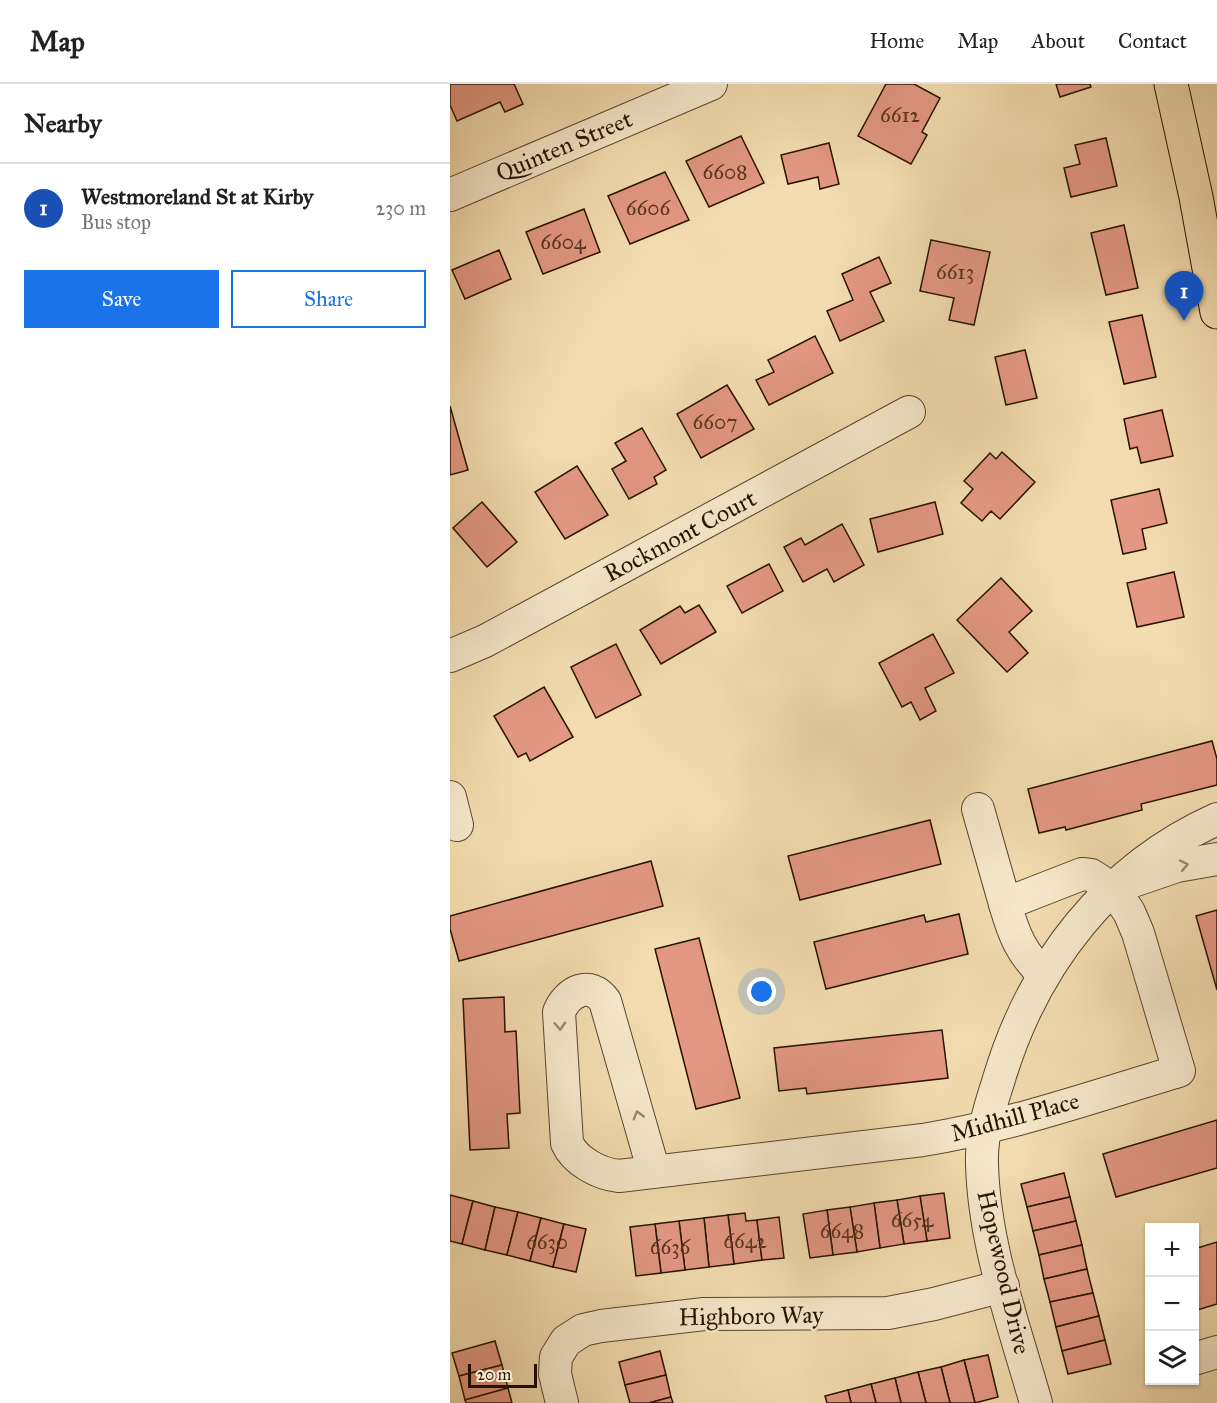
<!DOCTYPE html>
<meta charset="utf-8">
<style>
:root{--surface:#fff;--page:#f2f2f2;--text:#202124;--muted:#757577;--line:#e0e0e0;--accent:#1a73e8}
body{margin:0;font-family:"IM FELL Great Primer",serif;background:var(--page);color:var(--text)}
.controls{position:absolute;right:18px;bottom:18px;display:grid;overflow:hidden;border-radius:0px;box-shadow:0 2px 4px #0004}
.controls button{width:54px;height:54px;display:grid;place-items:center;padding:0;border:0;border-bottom:2px solid var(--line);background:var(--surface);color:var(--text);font:30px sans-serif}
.scale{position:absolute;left:18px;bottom:15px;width:69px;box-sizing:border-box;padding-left:6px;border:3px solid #271200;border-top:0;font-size:16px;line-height:21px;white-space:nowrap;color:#271200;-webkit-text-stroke:4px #f7e9cc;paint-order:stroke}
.you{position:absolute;left:312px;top:908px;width:21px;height:21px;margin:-15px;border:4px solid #fff;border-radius:50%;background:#1a73e8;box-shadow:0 0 0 9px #1a73e833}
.badge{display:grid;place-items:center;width:39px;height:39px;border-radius:50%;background:var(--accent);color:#fff;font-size:20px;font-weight:700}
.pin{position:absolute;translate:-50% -50px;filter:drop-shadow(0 2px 3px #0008)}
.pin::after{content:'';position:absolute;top:32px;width:21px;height:18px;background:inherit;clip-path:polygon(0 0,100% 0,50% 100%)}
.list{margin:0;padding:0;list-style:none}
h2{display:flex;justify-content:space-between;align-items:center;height:78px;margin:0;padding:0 24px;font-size:26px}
h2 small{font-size:20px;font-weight:400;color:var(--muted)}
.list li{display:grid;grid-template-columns:39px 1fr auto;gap:18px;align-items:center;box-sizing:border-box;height:90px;padding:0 24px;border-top:2px solid var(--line)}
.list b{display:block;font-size:22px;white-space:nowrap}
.list p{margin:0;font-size:20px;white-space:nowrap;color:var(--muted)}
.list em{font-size:20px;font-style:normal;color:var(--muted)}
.actions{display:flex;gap:12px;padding:18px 24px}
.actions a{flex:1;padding:14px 0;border:2px solid var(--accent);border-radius:0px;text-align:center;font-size:21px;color:var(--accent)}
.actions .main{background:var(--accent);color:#fff}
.icon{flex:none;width:33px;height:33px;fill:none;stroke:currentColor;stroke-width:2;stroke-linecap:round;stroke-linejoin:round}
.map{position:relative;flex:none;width:767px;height:1319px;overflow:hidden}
header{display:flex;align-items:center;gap:36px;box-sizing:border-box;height:84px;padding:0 30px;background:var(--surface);border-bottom:2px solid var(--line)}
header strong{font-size:28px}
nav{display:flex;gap:33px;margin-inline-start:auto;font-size:21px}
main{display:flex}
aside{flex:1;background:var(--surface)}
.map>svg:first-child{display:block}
.building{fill:#e49883;stroke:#271200;stroke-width:1.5}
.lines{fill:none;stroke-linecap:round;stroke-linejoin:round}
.minor-casing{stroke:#5a452c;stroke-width:34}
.major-casing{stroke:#271200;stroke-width:35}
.minor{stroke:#f7e9cc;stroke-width:32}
.major{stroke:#f3ddb0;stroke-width:33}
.oneway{stroke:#998870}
.labels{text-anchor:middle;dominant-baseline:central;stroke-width:5;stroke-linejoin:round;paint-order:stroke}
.number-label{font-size:21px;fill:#563421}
.street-label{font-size:24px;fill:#271200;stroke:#f7e9cc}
</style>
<header>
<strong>Map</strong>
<nav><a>Home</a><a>Map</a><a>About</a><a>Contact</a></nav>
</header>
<main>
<aside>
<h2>Nearby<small></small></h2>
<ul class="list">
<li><span class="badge" style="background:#1a4fb4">1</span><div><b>Westmoreland St at Kirby</b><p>Bus stop</p></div><em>230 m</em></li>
</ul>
<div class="actions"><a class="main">Save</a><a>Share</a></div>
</aside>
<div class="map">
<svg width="767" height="1319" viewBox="0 0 767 1319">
<rect width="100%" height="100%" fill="#f3ddb0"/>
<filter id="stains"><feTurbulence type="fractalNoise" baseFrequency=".00333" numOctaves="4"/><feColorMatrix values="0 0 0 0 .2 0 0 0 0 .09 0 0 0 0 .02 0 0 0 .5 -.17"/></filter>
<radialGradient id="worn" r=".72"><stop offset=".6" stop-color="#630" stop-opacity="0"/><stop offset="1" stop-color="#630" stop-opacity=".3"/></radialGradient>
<!-- building -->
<g class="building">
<polygon points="0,0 64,0 73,20 55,28 50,18 7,37 0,21"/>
<polygon points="436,0 464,0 490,14 472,48 477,51 461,80 408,52"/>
<polygon points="606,0 640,0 641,3 610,13"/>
<polygon points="291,52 314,99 259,123 236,77"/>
<polygon points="656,54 667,102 621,113 614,84 630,80 625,61"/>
<polygon points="379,59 389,100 370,105 368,93 338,100 331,71"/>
<polygon points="215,88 239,136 180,160 158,112"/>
<polygon points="134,125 150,168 93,190 76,148"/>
<polygon points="674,141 688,204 656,211 641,149"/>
<polygon points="481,156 540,168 524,241 499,236 504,214 470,207"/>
<polygon points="49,166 61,195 15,215 2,186"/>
<polygon points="429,173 441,199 420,208 434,237 390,257 377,227 403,216 392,190"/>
<polygon points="692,231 706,293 674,300 659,238"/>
<polygon points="365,252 383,289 319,321 306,296 324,288 318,276"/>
<polygon points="575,266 587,314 556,321 545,273"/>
<polygon points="277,301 304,345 251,374 227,330"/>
<polygon points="0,322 18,386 0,391"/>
<polygon points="712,326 723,372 691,379 687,363 680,365 674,335"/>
<polygon points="192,344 216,386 204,393 207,400 179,415 162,385 176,377 165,359"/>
<polygon points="552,368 585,398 550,435 541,427 532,437 511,419 523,405 514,397 540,369 546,375"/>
<polygon points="127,382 158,431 115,455 85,408"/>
<polygon points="709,405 717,439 692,445 696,465 673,470 661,416"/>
<polygon points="32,418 67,458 37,483 3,444"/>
<polygon points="485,418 493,450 428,468 420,435"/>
<polygon points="392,440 414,481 384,498 377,485 353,498 334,463 351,454 355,461"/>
<polygon points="319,480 333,507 292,529 277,502"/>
<polygon points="724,488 734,533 687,543 677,499"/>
<polygon points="551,494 582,527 559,548 578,569 557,588 507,536"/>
<polygon points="249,521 266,548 211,580 190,546 230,522 235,529"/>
<polygon points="483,550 504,589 475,604 486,627 470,636 461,618 452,623 429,579"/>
<polygon points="166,560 191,611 146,634 121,583"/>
<polygon points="94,603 123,653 80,677 76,669 68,673 44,632"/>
<polygon points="762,657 767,675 767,701 691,720 692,726 616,746 615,743 589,749 578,705"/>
<polygon points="480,736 491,780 350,816 338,772"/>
<polygon points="201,777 213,822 9,877 0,845 0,832"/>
<polygon points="767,826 767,906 746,832"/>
<polygon points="509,830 518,870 376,905 364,858 474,831 476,838"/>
<polygon points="249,854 290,1014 246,1025 205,865"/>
<polygon points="54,913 55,948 66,947 70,1029 57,1030 59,1064 20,1066 13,915"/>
<polygon points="492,946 498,994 357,1010 356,1004 329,1007 324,964"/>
<polygon points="767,1036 767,1084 666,1113 653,1070"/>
<polygon points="614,1089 620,1113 577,1123 571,1100"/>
<polygon points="494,1109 500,1154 477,1157 470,1112"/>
<polygon points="0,1111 23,1117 12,1160 0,1157"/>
<polygon points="470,1112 477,1157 454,1160 447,1116"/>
<polygon points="620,1113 626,1137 583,1147 577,1123"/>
<polygon points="447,1116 454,1160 430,1164 424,1119"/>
<polygon points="23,1117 45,1123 35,1166 12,1160"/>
<polygon points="424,1119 430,1164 407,1168 400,1123"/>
<polygon points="45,1123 68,1128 57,1171 35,1166"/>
<polygon points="400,1123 407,1168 383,1171 377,1126"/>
<polygon points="377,1126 383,1171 360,1174 353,1130"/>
<polygon points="68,1128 91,1134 80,1177 57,1171"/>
<polygon points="295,1129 296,1137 307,1136 312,1176 284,1180 278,1131"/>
<polygon points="278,1131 284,1180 259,1183 254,1134"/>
<polygon points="329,1133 334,1174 312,1176 307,1136"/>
<polygon points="91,1134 114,1140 103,1183 80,1177"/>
<polygon points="254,1134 259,1183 235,1186 229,1137"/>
<polygon points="229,1137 235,1186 211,1189 205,1140"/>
<polygon points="626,1137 632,1161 589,1171 583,1147"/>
<polygon points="114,1140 136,1145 126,1188 103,1183"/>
<polygon points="205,1140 211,1189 186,1192 180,1143"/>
<polygon points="767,1158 767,1220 744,1227 744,1165"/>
<polygon points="632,1161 637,1185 594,1195 589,1171"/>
<polygon points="637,1185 643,1209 600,1218 594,1195"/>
<polygon points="643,1209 649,1232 606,1243 600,1218"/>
<polygon points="649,1232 655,1256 612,1267 606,1243"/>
<polygon points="655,1256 661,1280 618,1290 612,1267"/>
<polygon points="45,1257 52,1281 9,1292 2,1269"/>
<polygon points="210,1267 216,1291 175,1301 169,1278"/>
<polygon points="538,1271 548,1313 525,1319 514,1276"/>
<polygon points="514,1276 525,1319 500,1319 491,1283"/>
<polygon points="52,1281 58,1304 15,1316 9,1292"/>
<polygon points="491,1283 500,1319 476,1319 468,1288"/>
<polygon points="468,1288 476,1319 451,1319 445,1294"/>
<polygon points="216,1291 221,1313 199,1319 180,1319 175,1301"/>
<polygon points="445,1294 451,1319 426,1319 421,1300"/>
<polygon points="421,1300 426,1319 401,1319 398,1306"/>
<polygon points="58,1304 62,1319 16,1319 15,1316"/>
<polygon points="398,1306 401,1319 377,1319 375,1312"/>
<polygon points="221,1313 223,1319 199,1319"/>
</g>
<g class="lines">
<defs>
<g id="minor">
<polyline points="0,111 261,0"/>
<polyline points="0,572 35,557 459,328"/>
<polyline points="0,713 7,741"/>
<polyline points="528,725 555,820"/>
<polyline points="683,797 727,782 767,775"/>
<path d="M204 1088 155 917C140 896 118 907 109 928L117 1059C125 1077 149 1090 169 1092L473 1056C560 1042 645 1012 729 987L688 849 679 828 663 805 641 791 632 790 555 820C564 851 571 869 594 891"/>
<polyline points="744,1275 767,1268"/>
<polyline points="112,1319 105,1290 106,1273 116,1257 133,1246 151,1242 254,1230 438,1229 484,1220 553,1202"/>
<path d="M586 1319C564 1241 534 1161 532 1080 531 1050 540 1023 549 995 583 881 657 784 767 735"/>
</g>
<polyline id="major" points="721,0 746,113 767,228"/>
</defs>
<!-- minor casing -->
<use href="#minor" class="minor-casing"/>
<!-- major casing -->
<use href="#major" class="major-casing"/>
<!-- minor -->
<use href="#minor" class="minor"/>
<!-- major -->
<use href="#major" class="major"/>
</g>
<!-- one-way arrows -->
<defs><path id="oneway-chevron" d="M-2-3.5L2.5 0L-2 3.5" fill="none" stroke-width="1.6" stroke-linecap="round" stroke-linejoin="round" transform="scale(1.5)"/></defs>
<g class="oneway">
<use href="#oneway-chevron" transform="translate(734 781) rotate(-12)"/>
<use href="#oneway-chevron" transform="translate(110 942) rotate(87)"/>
<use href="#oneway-chevron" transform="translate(188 1031) rotate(-106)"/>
</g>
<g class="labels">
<!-- number labels -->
<g class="number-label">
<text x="450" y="31">6612</text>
<text x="275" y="88">6608</text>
<text x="198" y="124">6606</text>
<text x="113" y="158">6604</text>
<text x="505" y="188">6613</text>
<text x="265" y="338">6607</text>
<text x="462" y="1136">6654</text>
<text x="392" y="1147">6648</text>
<text x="295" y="1157">6642</text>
<text x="97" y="1158">6630</text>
<text x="220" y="1163">6636</text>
</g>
<!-- street labels -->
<g class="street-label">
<text transform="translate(114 62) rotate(-23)">Quinten Street</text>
<text transform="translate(230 452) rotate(-28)">Rockmont Court</text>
<text transform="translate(565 1033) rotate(-15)">Midhill Place</text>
<text transform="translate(554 1188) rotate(77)">Hopewood Drive</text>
<text transform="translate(301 1232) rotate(-1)">Highboro Way</text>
</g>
</g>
<rect width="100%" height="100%" filter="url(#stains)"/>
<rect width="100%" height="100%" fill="url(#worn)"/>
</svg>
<div class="controls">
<button>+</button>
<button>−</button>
<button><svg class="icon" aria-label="layers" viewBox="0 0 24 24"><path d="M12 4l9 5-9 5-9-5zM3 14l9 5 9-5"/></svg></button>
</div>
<div class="scale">20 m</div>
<div class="you"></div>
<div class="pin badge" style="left:734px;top:237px;background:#1a4fb4">1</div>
</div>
</main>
